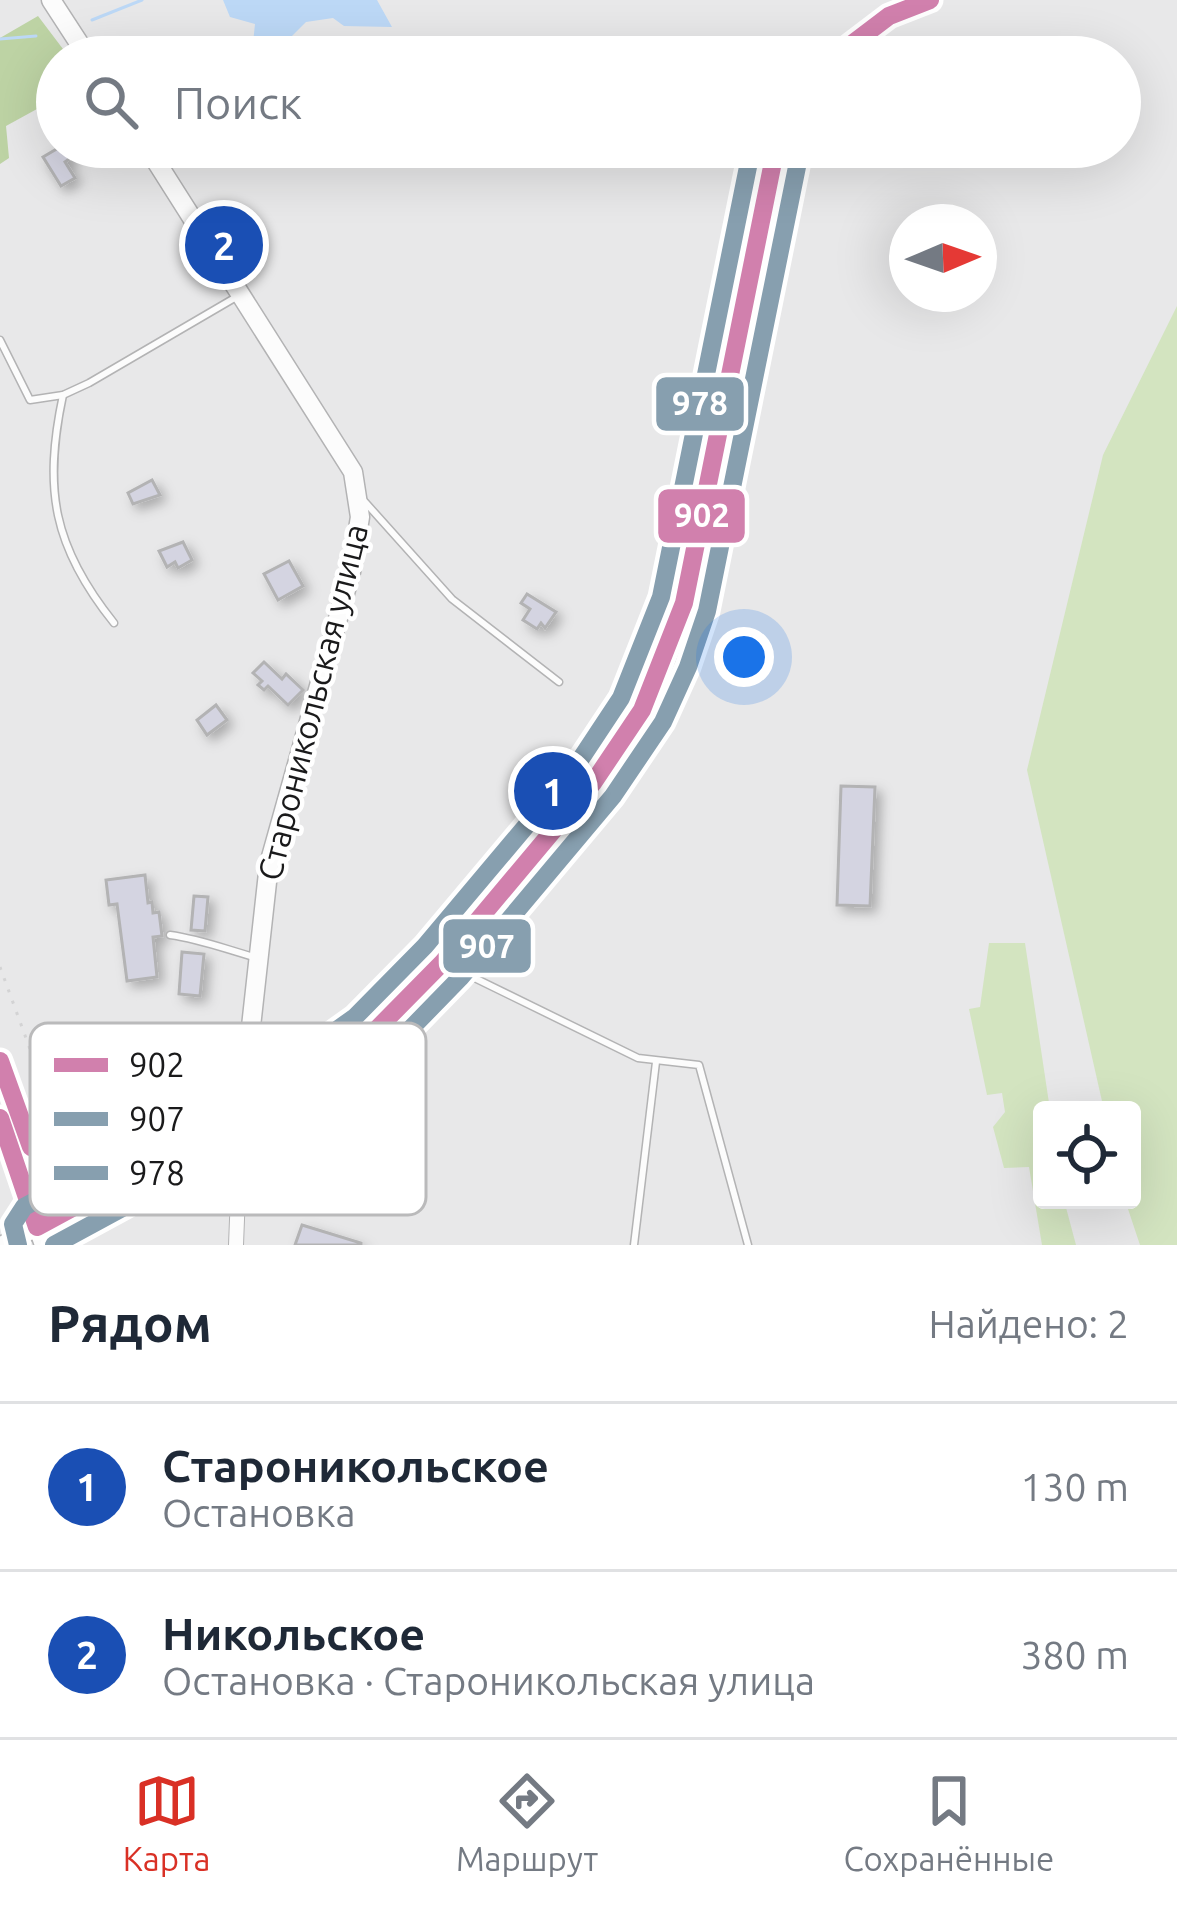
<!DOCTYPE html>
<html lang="ru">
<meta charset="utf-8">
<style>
:root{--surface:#fff;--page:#f6f6f7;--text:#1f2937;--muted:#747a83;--line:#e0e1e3;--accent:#d93025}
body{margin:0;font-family:Ubuntu,sans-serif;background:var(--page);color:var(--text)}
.controls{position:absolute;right:36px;bottom:36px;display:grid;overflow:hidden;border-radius:12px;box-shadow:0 12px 48px #0002}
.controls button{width:108px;height:108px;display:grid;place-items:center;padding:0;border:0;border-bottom:3px solid var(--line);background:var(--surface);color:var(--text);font:60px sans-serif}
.compass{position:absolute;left:889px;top:204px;width:108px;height:108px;border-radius:50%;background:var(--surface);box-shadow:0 12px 48px #0002;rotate:88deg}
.you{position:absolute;left:744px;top:657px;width:42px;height:42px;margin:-30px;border:9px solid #fff;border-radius:50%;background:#1a73e8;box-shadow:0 0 0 18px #1a73e833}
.badge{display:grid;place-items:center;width:78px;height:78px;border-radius:50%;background:var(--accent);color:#fff;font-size:39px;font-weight:700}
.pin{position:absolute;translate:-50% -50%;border:6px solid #fff;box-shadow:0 3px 12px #0006}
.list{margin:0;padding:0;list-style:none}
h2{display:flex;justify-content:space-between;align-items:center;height:156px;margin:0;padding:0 48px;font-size:51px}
h2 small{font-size:39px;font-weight:400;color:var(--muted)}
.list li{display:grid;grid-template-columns:78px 1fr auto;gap:36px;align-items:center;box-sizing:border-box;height:168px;padding:0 48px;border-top:3px solid var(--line)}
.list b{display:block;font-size:45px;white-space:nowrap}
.list p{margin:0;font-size:39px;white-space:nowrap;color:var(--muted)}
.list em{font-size:39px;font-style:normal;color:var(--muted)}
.icon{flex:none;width:66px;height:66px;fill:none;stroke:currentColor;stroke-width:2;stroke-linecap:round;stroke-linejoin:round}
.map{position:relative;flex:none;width:1177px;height:1245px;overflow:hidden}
.search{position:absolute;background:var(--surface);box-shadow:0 12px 48px #0002;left:36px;right:36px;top:36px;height:132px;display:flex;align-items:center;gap:30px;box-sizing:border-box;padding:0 42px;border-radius:66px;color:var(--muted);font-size:45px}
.sheet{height:492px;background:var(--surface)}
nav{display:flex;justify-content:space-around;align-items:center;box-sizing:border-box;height:168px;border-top:3px solid var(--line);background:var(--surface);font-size:33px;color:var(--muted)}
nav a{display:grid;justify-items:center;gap:6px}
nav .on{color:var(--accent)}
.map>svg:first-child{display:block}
.green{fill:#d3e4c0}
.forest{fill:#bdd3a4}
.water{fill:#bcd8f6}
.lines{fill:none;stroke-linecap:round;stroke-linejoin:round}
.stream{stroke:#bcd8f6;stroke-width:3}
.building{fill:#d4d4e1;stroke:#b3b3b4;stroke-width:3;filter:url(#shadow)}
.lane-casing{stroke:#b3b3b4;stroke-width:9}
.street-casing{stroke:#b3b3b4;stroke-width:16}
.secondary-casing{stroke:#b3b3b4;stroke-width:21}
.path{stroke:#d3d3d4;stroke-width:3;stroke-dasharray:3 9;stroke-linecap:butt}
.lane{stroke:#fcfcfc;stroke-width:6}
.street{stroke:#fcfcfc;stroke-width:14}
.secondary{stroke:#fcfcfc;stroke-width:18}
.bus-1-casing{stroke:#fff;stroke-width:27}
.bus-2-casing{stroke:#fff;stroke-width:27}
.bus-3-casing{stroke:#fff;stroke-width:27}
.bus-1{stroke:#d180ad;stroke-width:18}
.bus-2{stroke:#879faf;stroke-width:18}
.bus-3{stroke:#879faf;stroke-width:18}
.labels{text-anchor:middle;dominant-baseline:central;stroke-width:9;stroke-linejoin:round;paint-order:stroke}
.street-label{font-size:33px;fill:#1a1a1b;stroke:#fff}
.key{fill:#fff;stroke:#bababb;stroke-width:3}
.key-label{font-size:33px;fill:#1a1a1b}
.line-badge{stroke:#fff;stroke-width:4.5}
.badge-label{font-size:33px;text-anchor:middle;font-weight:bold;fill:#fff}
</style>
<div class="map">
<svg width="1177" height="1245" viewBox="0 0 1177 1245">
<defs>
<filter id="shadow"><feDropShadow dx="5.5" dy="5.5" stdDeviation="6" flood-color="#0004"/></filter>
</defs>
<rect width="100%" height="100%" fill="#e8e8e9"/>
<!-- green -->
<g class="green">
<polygon points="1177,306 1177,1245 1140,1245 1125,1200 1132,1200 1132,1110 1104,1110 1027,770 1103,455"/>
<polygon points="989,943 1025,943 1049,1103 1041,1114 1042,1200 1064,1200 1076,1245 1042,1245 1029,1167 1004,1168 993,1127 1005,1112 1002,1093 987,1095 969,1009 980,1007"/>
</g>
<!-- forest -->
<polygon class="forest" points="38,16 69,57 57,57 57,98 6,126 9,158 0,164 0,38"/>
<!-- water -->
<polygon class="water" points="223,0 377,0 392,27 344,26 333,18 306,22 276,52 253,43 255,24 230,17"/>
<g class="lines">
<!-- stream -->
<g class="stream">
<polyline points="92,20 142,0"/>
<polyline points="0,39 36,36"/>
</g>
</g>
<!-- building -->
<g class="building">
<polygon points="60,147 66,147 72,157 65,162 75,178 61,186 43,157"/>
<polygon points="152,480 160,495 133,504 128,493"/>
<polygon points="183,542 192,560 178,568 175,562 167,567 159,551"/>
<polygon points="289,561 303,586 278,600 264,574"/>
<polygon points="527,594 556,612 545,628 541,623 537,629 523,620 530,609 521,603"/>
<polygon points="264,662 282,679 286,674 303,690 288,705 268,686 264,690 258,685 262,681 253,673"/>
<polygon points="216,705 227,720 207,735 197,720"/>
<polygon points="841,786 875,787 870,906 837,905"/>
<polygon points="145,875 148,903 152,902 153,913 159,912 162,936 153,937 157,977 127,981 117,904 109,905 106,880"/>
<polygon points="194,896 208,897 205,931 191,930"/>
<polygon points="182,952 204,954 200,996 179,994"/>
<polygon points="302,1225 361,1243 361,1245 295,1245"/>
</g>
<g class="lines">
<defs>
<g id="lane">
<polyline points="0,340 30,400 63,395 89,383 238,296"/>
<path d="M63 395C43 489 53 547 114 623"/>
<polyline points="365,502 452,599 559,682"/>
<path d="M170 935C200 939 225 949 254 957"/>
<polyline points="446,964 638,1058 699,1065 748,1245"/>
<polyline points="634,1245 656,1062"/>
</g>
<polyline id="street" points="236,1245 241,1117"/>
<g id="secondary">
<polyline points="51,0 88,57"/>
<polyline points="835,57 889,16 930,0"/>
<polyline points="147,147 353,472 360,517 351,572 269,864 241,1117"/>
<polyline points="247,1057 264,1083 290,1090"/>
<polyline points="0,1061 67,1245"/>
<polyline points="0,1118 44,1245"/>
<polyline points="3,1245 305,1082 371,1035 443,962 593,783 642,710 666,657 684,603 776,147"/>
</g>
</defs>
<!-- lane casing -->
<use href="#lane" class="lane-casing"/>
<!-- street casing -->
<use href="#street" class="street-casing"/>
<!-- secondary casing -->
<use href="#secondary" class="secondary-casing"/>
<!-- path -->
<polyline class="path" points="0,967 79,1183"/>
<!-- lane -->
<use href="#lane" class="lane"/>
<!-- street -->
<use href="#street" class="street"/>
<!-- secondary -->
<use href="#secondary" class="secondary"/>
<defs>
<g id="bus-1">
<polyline points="835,57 889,16 930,0"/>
<polyline points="0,1061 31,1147"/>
<polyline points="0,1118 37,1227 305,1082 371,1035 443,962 593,783 642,710 684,603 776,147"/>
</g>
<polyline id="bus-2" points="54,1245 316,1103 388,1052 461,977 613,796 663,722 688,667 707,611 800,152"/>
<polyline id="bus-3" points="18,1245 13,1224 24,1207 292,1062 355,1017 425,946 574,769 621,698 661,597 752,147"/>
</defs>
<!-- bus-1 casing -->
<use href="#bus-1" class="bus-1-casing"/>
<!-- bus-2 casing -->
<use href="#bus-2" class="bus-2-casing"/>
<!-- bus-3 casing -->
<use href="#bus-3" class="bus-3-casing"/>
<!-- bus-1 -->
<use href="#bus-1" class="bus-1"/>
<!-- bus-2 -->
<use href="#bus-2" class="bus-2"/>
<!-- bus-3 -->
<use href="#bus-3" class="bus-3"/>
</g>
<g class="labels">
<!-- street labels -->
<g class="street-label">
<text transform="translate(312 702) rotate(-76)">Староникольская улица</text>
</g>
</g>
<!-- legend -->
<rect x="30" y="1023" width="396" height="192" rx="18" class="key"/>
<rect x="54" y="1058" width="54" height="14" fill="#d180ad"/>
<rect x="54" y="1112" width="54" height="14" fill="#879faf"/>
<rect x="54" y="1166" width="54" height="14" fill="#879faf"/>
<g class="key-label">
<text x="129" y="1077">902</text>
<text x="129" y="1131">907</text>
<text x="129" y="1185">978</text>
</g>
<g class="line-badge">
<rect x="654" y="375" width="92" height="58" rx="12" fill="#879faf"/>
<rect x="656" y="487" width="91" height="58" rx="12" fill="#d180ad"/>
<rect x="441" y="917" width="92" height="58" rx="12" fill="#879faf"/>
</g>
<g class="badge-label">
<text x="700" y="415">978</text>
<text x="702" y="527">902</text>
<text x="487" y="958">907</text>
</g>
</svg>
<div class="controls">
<button><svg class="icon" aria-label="locate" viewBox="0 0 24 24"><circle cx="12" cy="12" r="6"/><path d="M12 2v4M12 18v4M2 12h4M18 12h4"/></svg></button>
</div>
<svg class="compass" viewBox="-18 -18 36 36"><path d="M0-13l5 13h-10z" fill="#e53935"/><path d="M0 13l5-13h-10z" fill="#747a83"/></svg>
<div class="you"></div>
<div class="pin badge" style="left:553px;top:791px;background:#1a4fb4">1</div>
<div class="pin badge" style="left:224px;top:245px;background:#1a4fb4">2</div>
<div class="search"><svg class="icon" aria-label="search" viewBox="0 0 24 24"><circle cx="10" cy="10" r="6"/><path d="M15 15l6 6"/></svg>Поиск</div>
</div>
<section class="sheet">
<h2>Рядом<small>Найдено: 2</small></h2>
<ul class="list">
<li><span class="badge" style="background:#1a4fb4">1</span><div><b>Староникольское</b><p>Остановка</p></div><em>130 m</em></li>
<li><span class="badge" style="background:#1a4fb4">2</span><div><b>Никольское</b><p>Остановка · Староникольская улица</p></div><em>380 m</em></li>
</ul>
</section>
<nav>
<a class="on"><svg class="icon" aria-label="map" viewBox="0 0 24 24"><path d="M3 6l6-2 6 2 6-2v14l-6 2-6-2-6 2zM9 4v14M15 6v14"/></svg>Карта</a>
<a><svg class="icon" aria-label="directions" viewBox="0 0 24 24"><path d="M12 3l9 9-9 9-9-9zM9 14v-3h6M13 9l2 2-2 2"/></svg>Маршрут</a>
<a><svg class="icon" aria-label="saved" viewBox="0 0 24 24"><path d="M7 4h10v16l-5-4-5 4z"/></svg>Сохранённые</a>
</nav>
